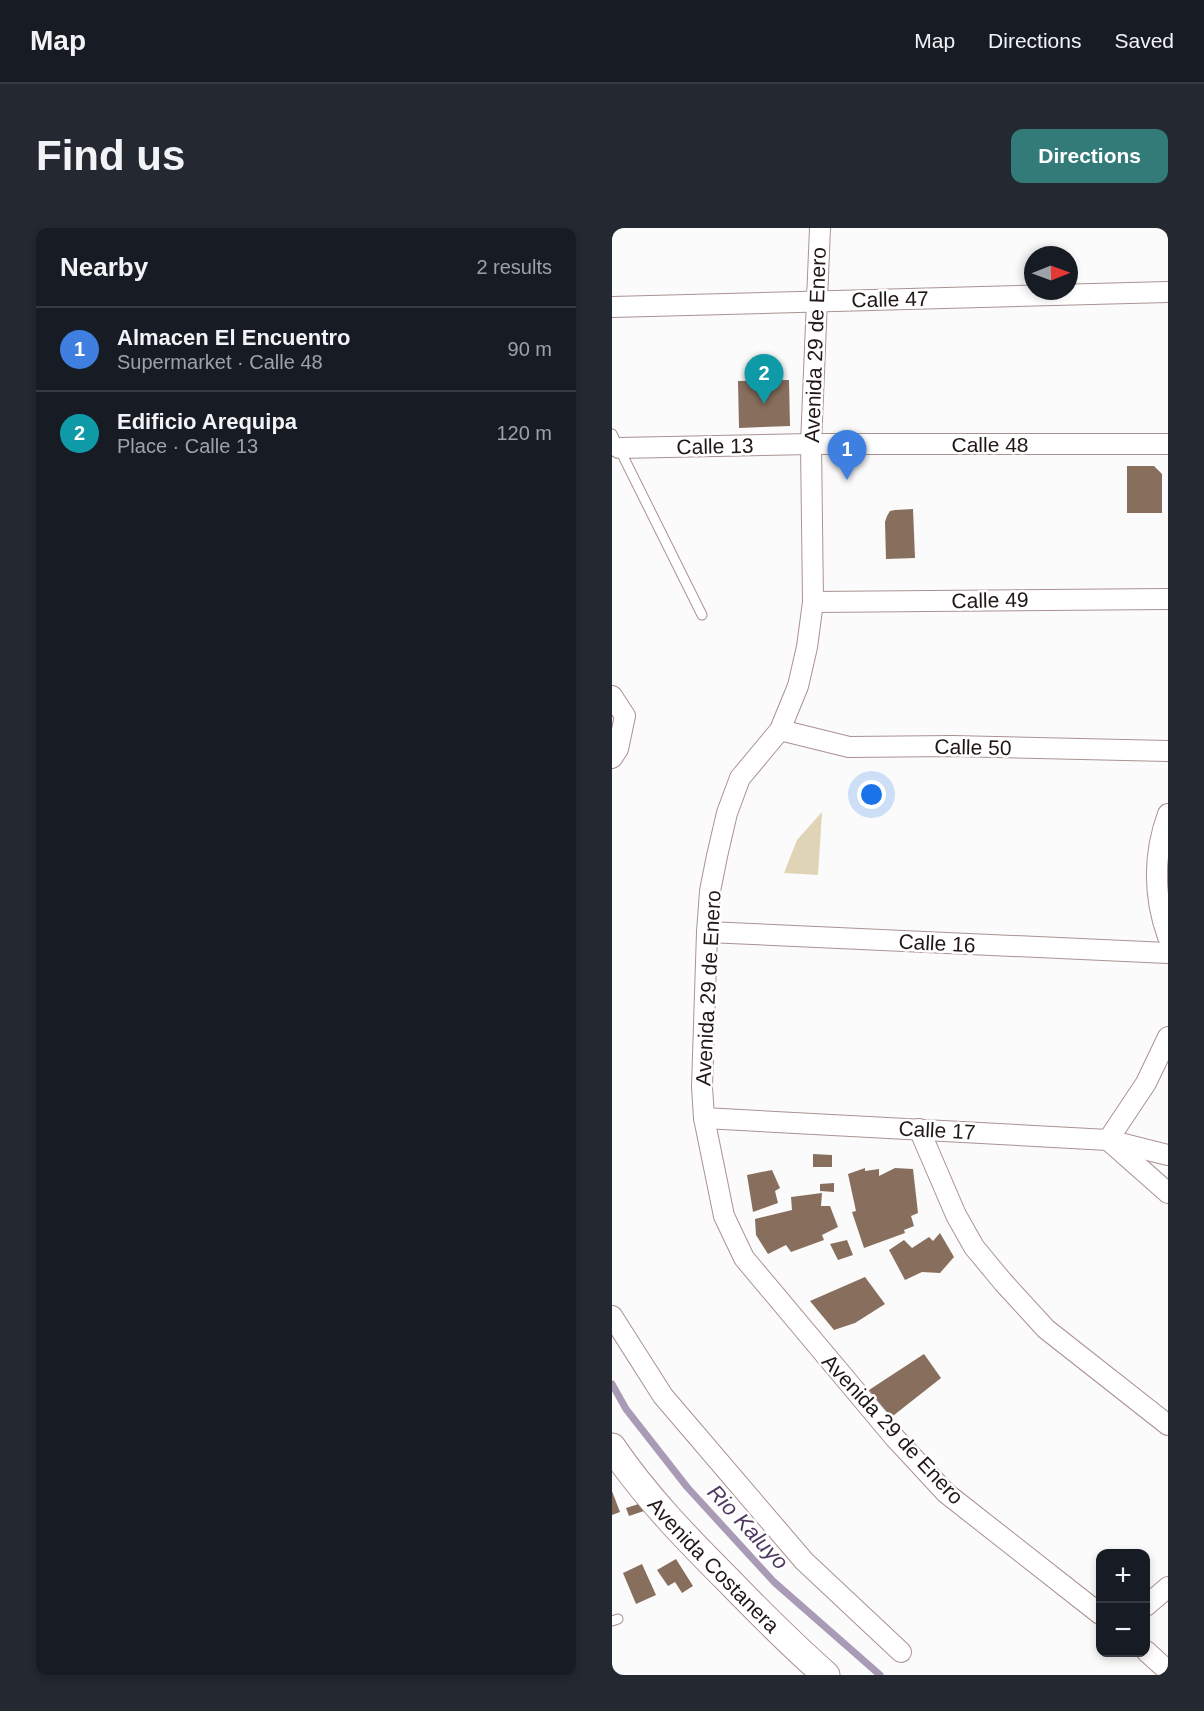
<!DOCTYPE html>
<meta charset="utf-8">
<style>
:root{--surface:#171b24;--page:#242831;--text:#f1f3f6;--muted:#9ea1a6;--line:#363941;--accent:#327b79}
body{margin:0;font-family:Arial,sans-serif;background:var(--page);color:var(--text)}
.controls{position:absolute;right:18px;bottom:18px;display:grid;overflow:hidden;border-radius:12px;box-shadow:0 3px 9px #0003}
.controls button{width:54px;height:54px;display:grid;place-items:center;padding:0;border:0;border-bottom:2px solid var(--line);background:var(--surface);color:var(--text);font:30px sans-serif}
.compass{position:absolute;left:412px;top:18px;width:54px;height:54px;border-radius:50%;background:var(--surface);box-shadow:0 3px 9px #0003;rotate:89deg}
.you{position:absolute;left:260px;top:567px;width:21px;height:21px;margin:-15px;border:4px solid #fff;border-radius:50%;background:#1a73e8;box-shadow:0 0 0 9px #1a73e833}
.badge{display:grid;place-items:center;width:39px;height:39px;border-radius:50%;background:var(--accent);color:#fff;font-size:20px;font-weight:700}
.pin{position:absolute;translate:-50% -50px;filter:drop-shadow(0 2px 3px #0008)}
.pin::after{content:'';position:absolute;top:32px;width:21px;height:18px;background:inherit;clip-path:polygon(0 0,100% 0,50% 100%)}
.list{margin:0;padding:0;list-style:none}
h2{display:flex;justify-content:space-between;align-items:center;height:78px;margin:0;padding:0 24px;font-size:26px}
h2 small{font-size:20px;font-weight:400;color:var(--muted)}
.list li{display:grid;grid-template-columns:39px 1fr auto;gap:18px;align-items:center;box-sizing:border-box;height:84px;padding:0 24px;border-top:2px solid var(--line)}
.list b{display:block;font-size:22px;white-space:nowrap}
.list p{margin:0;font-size:20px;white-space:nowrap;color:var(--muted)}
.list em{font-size:20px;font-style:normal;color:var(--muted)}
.map{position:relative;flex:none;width:556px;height:1447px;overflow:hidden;border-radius:12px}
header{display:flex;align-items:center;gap:36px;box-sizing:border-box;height:84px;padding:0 30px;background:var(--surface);border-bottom:2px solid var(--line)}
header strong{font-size:28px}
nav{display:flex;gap:33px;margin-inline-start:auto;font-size:21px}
.intro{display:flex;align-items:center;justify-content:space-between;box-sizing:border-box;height:144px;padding:0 36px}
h1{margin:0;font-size:42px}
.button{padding:15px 27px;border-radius:12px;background:var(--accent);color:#fff;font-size:21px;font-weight:700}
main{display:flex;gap:36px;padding:0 36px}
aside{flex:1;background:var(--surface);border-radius:12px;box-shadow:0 3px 9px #0003}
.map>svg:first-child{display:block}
.green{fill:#e0d4b7}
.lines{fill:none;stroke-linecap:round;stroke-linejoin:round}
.stream{stroke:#a99ab5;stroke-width:7}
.building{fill:#886e5d}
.lane-casing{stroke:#aa9291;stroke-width:11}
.street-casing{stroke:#aa9291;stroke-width:22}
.secondary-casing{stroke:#aa9291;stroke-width:29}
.lane{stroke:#fff;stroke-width:9}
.street{stroke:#fff;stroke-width:20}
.secondary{stroke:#fff;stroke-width:27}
.labels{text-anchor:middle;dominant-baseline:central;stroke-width:5;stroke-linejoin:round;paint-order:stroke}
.street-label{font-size:21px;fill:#201716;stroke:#fff}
.water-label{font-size:22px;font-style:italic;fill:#4f3860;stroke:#fff}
</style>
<header>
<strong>Map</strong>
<nav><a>Map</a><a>Directions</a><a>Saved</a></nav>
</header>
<div class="intro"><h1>Find us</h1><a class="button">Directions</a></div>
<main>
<aside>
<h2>Nearby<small>2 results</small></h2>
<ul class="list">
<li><span class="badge" style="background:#3f7fe0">1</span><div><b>Almacen El Encuentro</b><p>Supermarket · Calle 48</p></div><em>90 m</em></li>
<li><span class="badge" style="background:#0f9aa8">2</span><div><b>Edificio Arequipa</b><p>Place · Calle 13</p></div><em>120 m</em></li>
</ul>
</aside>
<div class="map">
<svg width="556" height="1447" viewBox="0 0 556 1447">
<rect width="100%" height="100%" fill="#fbfbfb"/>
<!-- green -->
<polygon class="green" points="210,584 206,647 172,645 185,612"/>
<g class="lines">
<!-- stream -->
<polyline class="stream" points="0,1156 14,1181 75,1259 162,1354 268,1447"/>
</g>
<!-- building -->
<g class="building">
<polygon points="177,152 178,198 127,200 126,153"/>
<polygon points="515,238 542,238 550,246 550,285 515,285"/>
<polygon points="301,281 303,330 274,331 273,294 275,288 278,283 283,282"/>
<polygon points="201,926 220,927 220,939 201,939"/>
<polygon points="253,940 253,943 267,941 267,948 283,940 301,941 306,985 299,988 302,998 292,1002 293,1005 252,1020 240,984 244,983 236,946"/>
<polygon points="160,942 168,960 163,963 166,975 141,984 135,947"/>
<polygon points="222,955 222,964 208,963 208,956"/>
<polygon points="210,965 209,978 218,978 226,999 210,1007 212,1012 179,1024 174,1017 156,1026 144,1007 143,991 180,982 179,969"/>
<polygon points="328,1005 342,1029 328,1045 310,1044 293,1052 277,1022 292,1012 300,1020 317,1009 321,1013"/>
<polygon points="235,1012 241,1027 226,1032 218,1016"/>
<polygon points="253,1049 273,1076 243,1095 222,1102 198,1073"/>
<polygon points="312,1126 329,1150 277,1191 257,1162"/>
<polygon points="0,1263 8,1284 0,1287"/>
<polygon points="33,1274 35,1282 17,1288 14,1280"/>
<polygon points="64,1331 81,1358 70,1365 63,1354 56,1358 45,1342"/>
<polygon points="30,1336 44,1367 24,1376 11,1345"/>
</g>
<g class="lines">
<defs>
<g id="lane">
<polyline points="0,206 90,387"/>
<polyline points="0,1393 6,1391"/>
</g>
<g id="street">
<polyline points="208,0 199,216 201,374 195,419 186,458 168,502 128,550 115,585 105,628 98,663 95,704 90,859 92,890 112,988 132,1030 283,1210 334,1265 488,1386"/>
<polyline points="0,79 556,64"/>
<polyline points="7,220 199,216 556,216"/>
<polyline points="201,374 556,371"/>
<polyline points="0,468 13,488 6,521 0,530"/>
<polyline points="168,502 237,519 340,518 556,523"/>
<path d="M556 586C541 627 541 667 556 709"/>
<polyline points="95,704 556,725"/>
<polyline points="556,809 534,855 496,912 556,965"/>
<polyline points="92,890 496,912 556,927"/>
<polyline points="307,901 344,987 362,1019 391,1054 434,1101 556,1197"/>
<polyline points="0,1088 51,1168 192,1333 289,1424"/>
<polyline points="534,1378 556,1359"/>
<polyline points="534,1423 556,1443"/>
</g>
<g id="secondary">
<path id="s1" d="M0 1219C34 1269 75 1311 118 1354 149 1386 180 1417 214 1447"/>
</g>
</defs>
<!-- lane casing -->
<use href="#lane" class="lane-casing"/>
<!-- street casing -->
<use href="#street" class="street-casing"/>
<!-- secondary casing -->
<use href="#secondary" class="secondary-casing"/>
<!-- lane -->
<use href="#lane" class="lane"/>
<!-- street -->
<use href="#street" class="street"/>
<!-- secondary -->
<use href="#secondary" class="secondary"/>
</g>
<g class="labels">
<!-- street labels -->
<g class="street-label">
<text transform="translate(278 71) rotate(-1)">Calle 47</text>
<text transform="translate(203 117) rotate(-88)">Avenida 29 de Enero</text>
<text x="378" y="216">Calle 48</text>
<text transform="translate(103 218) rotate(-1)">Calle 13</text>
<text transform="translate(378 372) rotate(-1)">Calle 49</text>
<text transform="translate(361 519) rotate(1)">Calle 50</text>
<text transform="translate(325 715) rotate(3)">Calle 16</text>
<text transform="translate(96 760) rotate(-87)">Avenida 29 de Enero</text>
<text transform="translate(325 902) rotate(3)">Calle 17</text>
<text transform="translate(281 1201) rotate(47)">Avenida 29 de Enero</text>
<text stroke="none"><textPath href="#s1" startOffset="156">Avenida Costanera</textPath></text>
</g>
<!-- water labels -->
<g class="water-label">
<text transform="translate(136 1299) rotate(47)">Rio Kaluyo</text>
</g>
</g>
</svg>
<div class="controls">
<button>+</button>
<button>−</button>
</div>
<svg class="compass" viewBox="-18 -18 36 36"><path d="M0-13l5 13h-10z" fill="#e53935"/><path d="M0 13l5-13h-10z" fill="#9ea1a6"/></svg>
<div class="you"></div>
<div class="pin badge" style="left:235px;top:252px;background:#3f7fe0">1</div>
<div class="pin badge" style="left:152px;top:176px;background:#0f9aa8">2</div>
</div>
</main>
